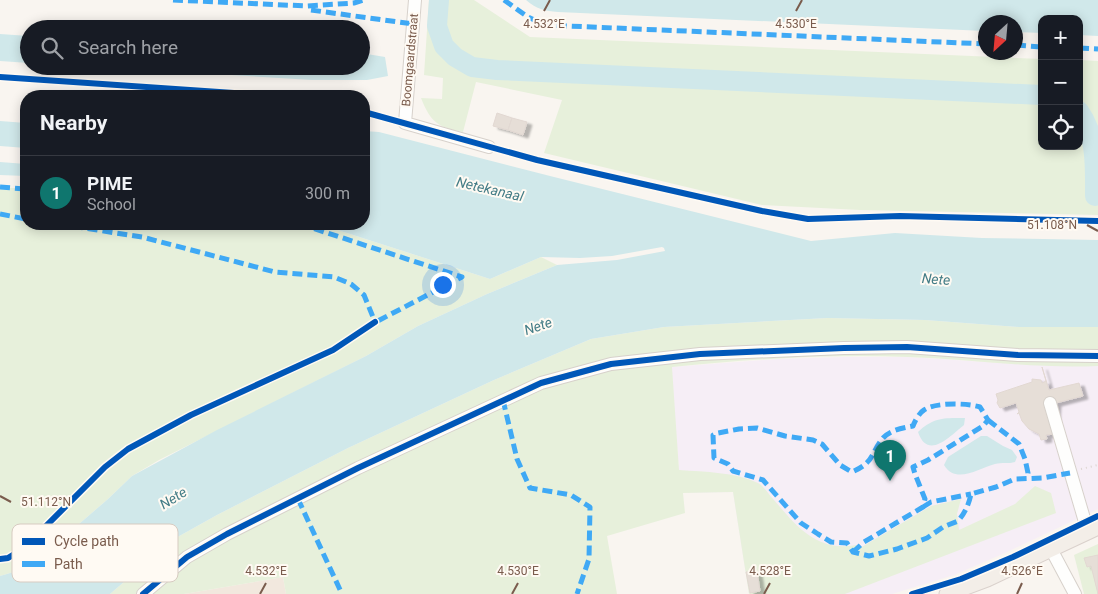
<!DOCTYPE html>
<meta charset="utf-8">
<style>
:root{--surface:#171b24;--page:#242831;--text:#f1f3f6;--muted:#9ea1a6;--line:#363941;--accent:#0f766e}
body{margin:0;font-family:Roboto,sans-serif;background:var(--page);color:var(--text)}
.controls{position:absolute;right:15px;top:15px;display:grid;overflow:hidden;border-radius:10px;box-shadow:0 2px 12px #0003}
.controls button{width:45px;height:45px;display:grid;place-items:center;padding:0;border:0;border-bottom:1px solid var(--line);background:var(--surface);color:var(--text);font:25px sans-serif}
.compass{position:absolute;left:978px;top:15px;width:45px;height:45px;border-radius:50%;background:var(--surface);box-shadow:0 2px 12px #0003;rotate:206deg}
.you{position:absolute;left:442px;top:284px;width:18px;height:18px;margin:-12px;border:4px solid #fff;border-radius:50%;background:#1a73e8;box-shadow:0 0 0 8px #1a73e833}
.badge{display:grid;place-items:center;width:32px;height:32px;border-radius:50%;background:var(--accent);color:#fff;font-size:16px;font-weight:700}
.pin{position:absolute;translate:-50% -41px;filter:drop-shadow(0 1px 2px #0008)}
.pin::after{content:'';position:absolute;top:26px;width:18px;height:15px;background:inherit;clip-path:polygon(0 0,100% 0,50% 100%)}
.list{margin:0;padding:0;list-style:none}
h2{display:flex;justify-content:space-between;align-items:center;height:65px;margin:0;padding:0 20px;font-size:21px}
h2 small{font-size:16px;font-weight:400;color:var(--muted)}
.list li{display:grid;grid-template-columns:32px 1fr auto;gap:15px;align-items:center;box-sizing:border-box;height:75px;padding:0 20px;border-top:1px solid var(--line)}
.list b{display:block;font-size:19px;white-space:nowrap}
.list p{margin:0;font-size:16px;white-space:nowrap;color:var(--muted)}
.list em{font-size:16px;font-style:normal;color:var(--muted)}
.icon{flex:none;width:28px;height:28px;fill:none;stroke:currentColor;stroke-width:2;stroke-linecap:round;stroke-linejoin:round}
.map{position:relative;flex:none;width:1098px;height:594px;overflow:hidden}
.search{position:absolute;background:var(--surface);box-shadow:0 2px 12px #0003;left:20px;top:20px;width:350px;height:55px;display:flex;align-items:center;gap:12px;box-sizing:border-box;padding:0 18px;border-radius:28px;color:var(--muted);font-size:19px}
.panel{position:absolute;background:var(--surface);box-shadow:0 2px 12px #0003;left:20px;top:90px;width:350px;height:140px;border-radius:20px}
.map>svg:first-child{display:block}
.residential{fill:#f2e8de}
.education{fill:#f6eef6}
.green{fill:#e7f0db}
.water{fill:#d0e8ea}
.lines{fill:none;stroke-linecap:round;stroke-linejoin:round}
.river{stroke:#d0e8ea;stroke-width:20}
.building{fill:#e6ded7;stroke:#e2d8d2;filter:url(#shadow)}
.minor-casing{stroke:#d7d1cb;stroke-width:14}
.major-casing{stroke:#dad1cc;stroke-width:17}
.path{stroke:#dcd5d0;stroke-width:2;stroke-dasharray:1 4;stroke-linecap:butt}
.minor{stroke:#fefefd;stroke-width:12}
.major{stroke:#f3eee8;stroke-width:15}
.quiet{stroke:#3fa9f5;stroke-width:5;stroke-dasharray:10 5;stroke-linecap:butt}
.cycleway-casing{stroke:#fffaf3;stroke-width:9}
.cycleway{stroke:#0057b8;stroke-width:6}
.ticks{fill:none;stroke:#7a5c4d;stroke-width:2}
.labels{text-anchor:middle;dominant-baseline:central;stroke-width:4;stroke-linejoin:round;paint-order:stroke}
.street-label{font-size:12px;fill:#7a5c4d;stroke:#fffaf3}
.water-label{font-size:14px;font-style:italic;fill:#437c86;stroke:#fffaf3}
.key{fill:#fffaf3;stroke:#d7cbc1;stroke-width:1}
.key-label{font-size:14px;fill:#7a5c4d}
.ticks-label{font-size:12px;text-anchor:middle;fill:#7a5c4d;stroke:#fffaf3;stroke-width:4;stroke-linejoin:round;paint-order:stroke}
</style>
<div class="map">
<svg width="1098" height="594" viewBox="0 0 1098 594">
<defs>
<filter id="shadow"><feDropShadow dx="5" dy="3" stdDeviation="1" flood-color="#0004"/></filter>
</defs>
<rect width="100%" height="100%" fill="#f9f5f0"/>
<!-- residential -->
<polygon class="residential" points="283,577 286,594 184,594"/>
<!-- education -->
<polygon class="education" points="844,357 907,357 1018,364 1098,366 1098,509 1005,553 954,575 892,594 749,594 733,492 683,493 679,471 671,367 779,359"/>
<!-- green -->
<g class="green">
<path d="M429 0H474L530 37 1042 59V146H1079V60L1098 61V215L860 210 762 205 544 153 562 100 476 82 463 132C438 127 431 123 421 98L442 99 443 78 424 75Z"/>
<polygon points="0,187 26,189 26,224 319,224 490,279 541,257 557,265 487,294 418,326 366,356 159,460 132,476 108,499 43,555 17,571 0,576"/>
<path d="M828 318 925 320 1019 327H1098V366C1034 369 971 359 908 357 829 354 749 359 672 367L679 470C706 472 734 472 758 483 764 486 769 495 774 500 797 527 817 552 856 545L860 548 931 506 961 499 957 514 959 530 1015 504 1035 486 1051 493 1056 513 845 594H749L733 492 683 493 685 513 607 536 617 594H286L283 577 184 594H110L174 539 217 515 348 448 494 380 591 339 664 327Z"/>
<polygon points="1098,544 1098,594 1084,594 1074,555"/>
</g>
<!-- water -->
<g class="water">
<path d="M526 0H1098V36L1079 35V19H1042V33L1016 32V22H986L985 31 558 12C545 11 536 9 526 0Z"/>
<polygon points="0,34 29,36 29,63 0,61"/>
<polygon points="361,53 385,57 388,76 367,80 312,80 84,66 361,66"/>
<polygon points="0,121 26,123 26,148 0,146"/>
<polygon points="364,131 379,132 554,177 811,241 895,233 982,238 1098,240 1098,327 1019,327 925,320 828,318 664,327 591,339 494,380 348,448 217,515 174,539 110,594 0,594 0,576 17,571 43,555 108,499 132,476 217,430 366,356 418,326 487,294 557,265 617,260 665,251 664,248 662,247 612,256 580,258 541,257 490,279 319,224 364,224"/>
<polygon points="0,162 26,164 26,176 0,175"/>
<path d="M965 418 964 425C950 436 928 461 918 432 934 417 944 418 965 418Z"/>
<path d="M981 436H987L1003 446 1012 450 1017 457 1015 462C1009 464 1002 462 995 464 979 468 956 485 944 465L948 457Z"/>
</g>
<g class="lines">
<!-- river -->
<g class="river">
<polyline points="439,0 437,26 444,46 455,57 472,67 497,70 1042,95"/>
<path d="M1079 111C1097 136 1095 167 1095 196"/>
</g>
</g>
<!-- building -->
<g class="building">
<polygon points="497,113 512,118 508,130 493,126"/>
<polygon points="512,118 527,122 523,135 508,130"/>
<polygon points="1042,367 1049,390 1079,383 1083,396 1056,403 1054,434 1046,435 1047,439 1041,440 1039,434 1029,429 1022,421 1019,413 1017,414 1019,412 1016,403 1000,408 997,403 998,400 996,394 1032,382 1032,379 1041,380 1042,383 1046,381"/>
<polygon points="1098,555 1098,594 1091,566 1087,567 1084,558"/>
<polygon points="757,571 760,591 750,593 746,572"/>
</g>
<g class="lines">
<defs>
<g id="minor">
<polyline points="415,0 405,123 489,147"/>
<polyline points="1050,403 1088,532"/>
<polyline points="1051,549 1075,594"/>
<polyline points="143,594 187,557 227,534 358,468 541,383 611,364 700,354 844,348 907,347 1018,355 1098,356"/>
</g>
<polyline id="major" points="947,594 987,579 1098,527"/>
</defs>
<!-- minor casing -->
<use href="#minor" class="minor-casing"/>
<!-- major casing -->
<use href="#major" class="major-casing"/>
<!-- path -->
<polyline class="path" points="1081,469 1098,465"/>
<!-- minor -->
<use href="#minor" class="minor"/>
<!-- major -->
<use href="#major" class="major"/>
<!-- quiet -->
<g class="quiet">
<polyline points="173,0 307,6 354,3 364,0"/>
<polyline points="504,0 528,17 545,25 986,44"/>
<polyline points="311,10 413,24"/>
<polyline points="1016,45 1042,47"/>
<polyline points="1079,48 1098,49"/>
<polyline points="0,187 26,189"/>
<polyline points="0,214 26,219"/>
<polyline points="58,224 142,237 275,272 334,277 351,284 364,295 375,322"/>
<polyline points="300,224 462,277 372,324"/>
<polyline points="503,400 517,459 530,488 571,495 590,507 589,559 577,594"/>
<polyline points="988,420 1019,444 1025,459 1028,473 1027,478"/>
<polyline points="298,499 342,594"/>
<polyline points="923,507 931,502 971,494"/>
<path d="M853 552 864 542 923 507 925 499 915 474 913 467 928 460 983 426 988 420 980 407C967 403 936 402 924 410 919 413 915 421 913 426 903 428 890 430 883 438 870 454 875 462 852 472L840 465 822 444 813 440 785 436 757 428 739 429 718 433 713 435 714 458 728 464 733 471 763 480 801 523 818 534 831 542 847 543 853 552 869 556 897 549 927 538 943 527 958 521C965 513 969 504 971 494L996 487 1015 479 1042 478 1070 473"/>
</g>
<defs>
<g id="cycleway">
<polyline points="0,77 279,96"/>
<polyline points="364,112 537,160 762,211 808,219 900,216 1098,221"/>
<polyline points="0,559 8,558 24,548 105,467 128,449 191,415 333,350 375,322"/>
<polyline points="143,594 187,557 227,534 358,468 541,383 611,364 700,354 844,348 907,347 1018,355 1098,356"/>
<polyline points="912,594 961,579 1013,557 1098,516"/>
</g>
</defs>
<!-- cycleway casing -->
<use href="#cycleway" class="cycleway-casing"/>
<!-- cycleway -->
<use href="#cycleway" class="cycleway"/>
</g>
<!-- ticks -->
<path class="ticks" d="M544 11 550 0M796 11 802 0M1087 225 1098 231M0 496 11 502M260 594 266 583M512 594 518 583M764 594 770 583M1017 594 1022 583"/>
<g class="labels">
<!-- street labels -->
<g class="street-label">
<text transform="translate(410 60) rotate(-85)">Boomgaardstraat</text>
</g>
<!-- water labels -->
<g class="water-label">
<text transform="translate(490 189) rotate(13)">Netekanaal</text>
<text transform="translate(936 279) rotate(4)">Nete</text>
<text transform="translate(538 326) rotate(-19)">Nete</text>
<text transform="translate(173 498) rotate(-32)">Nete</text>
</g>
</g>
<!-- legend -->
<rect x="12" y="524" width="166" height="58" rx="8" class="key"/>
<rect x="22" y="538" width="23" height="7" fill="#0057b8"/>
<rect x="22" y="561" width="23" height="6" fill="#3fa9f5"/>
<g class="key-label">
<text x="54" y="546">Cycle path</text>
<text x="54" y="569">Path</text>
</g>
<g class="ticks-label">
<text x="544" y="28">4.532°E</text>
<text x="796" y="28">4.530°E</text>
<text x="1052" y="229">51.108°N</text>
<text x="46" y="506">51.112°N</text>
<text x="266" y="575">4.532°E</text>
<text x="518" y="575">4.530°E</text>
<text x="770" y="575">4.528°E</text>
<text x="1022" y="575">4.526°E</text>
</g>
</svg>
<div class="controls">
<button>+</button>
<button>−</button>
<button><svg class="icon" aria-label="locate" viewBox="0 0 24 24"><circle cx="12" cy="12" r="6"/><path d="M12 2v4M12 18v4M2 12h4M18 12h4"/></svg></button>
</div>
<svg class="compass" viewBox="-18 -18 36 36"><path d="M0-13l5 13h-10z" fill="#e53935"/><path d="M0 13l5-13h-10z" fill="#9ea1a6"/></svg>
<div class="you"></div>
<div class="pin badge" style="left:890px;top:481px">1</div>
<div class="search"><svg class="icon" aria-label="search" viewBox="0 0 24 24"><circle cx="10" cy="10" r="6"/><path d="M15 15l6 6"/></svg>Search here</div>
<section class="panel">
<h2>Nearby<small></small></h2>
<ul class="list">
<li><span class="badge">1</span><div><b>PIME</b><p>School</p></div><em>300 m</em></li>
</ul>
</section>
</div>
